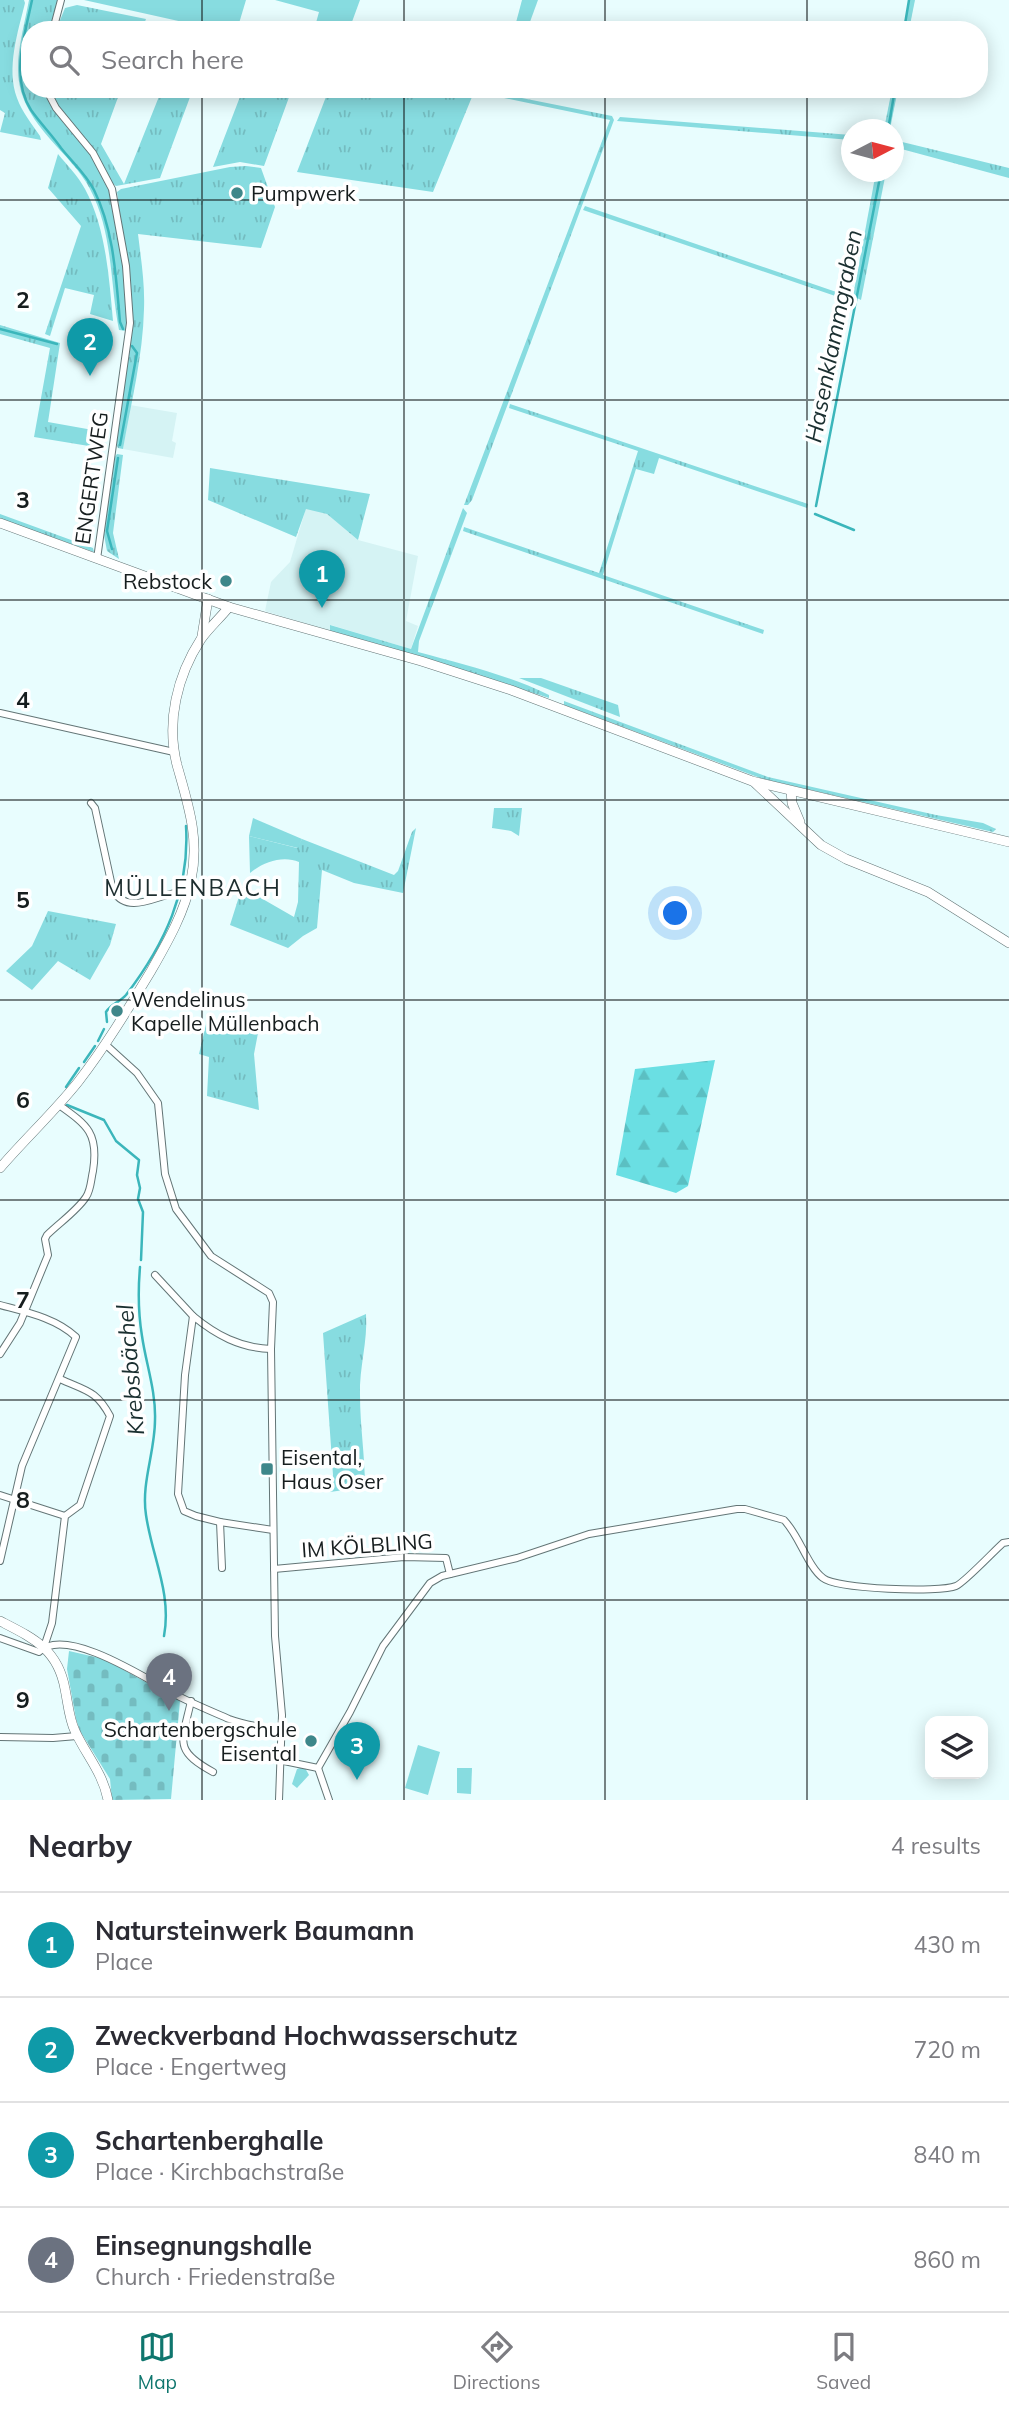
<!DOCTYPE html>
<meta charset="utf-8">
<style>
:root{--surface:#fff;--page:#f7f7f7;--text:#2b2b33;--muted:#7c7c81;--line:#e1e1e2;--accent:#0f766e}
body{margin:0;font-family:Mulish,sans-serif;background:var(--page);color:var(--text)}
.controls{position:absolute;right:21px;bottom:21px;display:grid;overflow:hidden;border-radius:14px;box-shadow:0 4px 18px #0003}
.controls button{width:63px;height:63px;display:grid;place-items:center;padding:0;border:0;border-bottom:2px solid var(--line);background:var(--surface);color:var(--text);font:35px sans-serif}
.compass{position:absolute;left:841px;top:119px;width:63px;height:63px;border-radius:50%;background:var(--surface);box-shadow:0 4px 18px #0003;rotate:84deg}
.you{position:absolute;left:676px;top:914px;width:24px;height:24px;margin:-18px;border:5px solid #fff;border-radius:50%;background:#1a73e8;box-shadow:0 0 0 10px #1a73e833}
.badge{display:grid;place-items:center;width:46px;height:46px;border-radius:50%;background:var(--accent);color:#fff;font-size:23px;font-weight:700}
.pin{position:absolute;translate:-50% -58px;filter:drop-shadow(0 2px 4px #0008)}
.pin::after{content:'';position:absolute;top:37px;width:24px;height:21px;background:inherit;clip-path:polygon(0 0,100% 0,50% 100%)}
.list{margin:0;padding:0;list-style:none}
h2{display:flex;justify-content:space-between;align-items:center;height:91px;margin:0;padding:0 28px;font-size:30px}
h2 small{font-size:23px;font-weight:400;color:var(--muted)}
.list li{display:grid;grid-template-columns:46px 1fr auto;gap:21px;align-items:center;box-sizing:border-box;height:105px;padding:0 28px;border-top:2px solid var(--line)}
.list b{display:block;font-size:26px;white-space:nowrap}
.list p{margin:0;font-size:23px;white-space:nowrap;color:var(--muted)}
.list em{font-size:23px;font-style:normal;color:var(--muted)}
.icon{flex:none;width:38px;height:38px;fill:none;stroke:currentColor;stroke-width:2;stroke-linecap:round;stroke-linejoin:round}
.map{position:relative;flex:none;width:1009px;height:1800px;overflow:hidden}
.search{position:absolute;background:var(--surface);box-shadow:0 4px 18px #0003;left:21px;right:21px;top:21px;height:77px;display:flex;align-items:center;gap:18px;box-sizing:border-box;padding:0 24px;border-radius:28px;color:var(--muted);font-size:26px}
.sheet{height:511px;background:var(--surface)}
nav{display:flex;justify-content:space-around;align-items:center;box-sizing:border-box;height:98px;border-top:2px solid var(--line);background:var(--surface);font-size:19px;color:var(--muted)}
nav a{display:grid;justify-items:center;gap:4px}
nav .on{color:var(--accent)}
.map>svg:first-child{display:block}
.built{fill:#d5f3f4}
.grass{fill:url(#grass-tufts)}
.forest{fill:url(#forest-firs)}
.cemetery{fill:url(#cemetery-stones)}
.garden{fill:#87dce0}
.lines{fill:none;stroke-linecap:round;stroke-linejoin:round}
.stream{stroke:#3bb6bb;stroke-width:2.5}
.street-casing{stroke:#637576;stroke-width:8}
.secondary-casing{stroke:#637576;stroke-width:10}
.street{stroke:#fff;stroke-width:6}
.secondary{stroke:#fff;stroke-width:9}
.grid{fill:none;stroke:#161d1e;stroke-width:2;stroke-opacity:0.55}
.poi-dot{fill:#3e878a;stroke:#fff;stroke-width:2.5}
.labels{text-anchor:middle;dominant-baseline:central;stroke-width:7;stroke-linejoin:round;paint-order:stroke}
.poi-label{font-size:21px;fill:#161d1e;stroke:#fff;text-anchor:start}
.street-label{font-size:21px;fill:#161d1e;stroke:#fff}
.water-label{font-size:23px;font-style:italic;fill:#1a2f30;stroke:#fff}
.neighbourhood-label{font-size:23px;letter-spacing:2px;fill:#1e2e2f;stroke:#fff}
.grid-label{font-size:23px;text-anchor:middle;font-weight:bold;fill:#161d1e;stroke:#fff;stroke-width:7;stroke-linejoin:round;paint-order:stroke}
</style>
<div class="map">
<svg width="1009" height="1800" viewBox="0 0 1009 1800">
<defs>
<pattern id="grass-tufts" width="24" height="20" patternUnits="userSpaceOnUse" patternTransform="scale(1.75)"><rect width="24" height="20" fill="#87dce0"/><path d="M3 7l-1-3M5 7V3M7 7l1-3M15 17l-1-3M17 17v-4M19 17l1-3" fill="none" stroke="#74bcc0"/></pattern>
<pattern id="forest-firs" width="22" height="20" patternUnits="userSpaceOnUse" patternTransform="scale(1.75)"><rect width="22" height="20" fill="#6adfe3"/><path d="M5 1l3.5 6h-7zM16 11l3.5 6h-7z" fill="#5bbfc2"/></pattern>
<pattern id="cemetery-stones" width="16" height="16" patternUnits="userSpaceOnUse" patternTransform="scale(1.75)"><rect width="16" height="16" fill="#87dce0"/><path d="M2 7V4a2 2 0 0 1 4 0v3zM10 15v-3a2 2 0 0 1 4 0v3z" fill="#74bcc0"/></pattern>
</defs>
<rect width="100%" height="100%" fill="#e8fdfe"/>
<!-- built -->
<g class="built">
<polygon points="130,405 177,413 172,441 176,443 173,458 123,449"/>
<polygon points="306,508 326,513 358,540 418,556 406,621 418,626 411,649 331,625 330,631 265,611 271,582 290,562"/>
</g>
<!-- grass -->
<g class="grass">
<path d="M0 0H24L25 3C18 32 6 68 17 98 22 112 32 124 40 136L41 140 0 132 5 113 0 110Z"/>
<path d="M29 0H58L50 30H30V89H44C52 118 81 138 97 163 123 204 127 282 127 331L119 330C110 284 113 232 90 189 80 170 64 155 50 139 5 88 17 61 29 0Z"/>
<polygon points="522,0 538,0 527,30 514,30"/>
<polygon points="909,0 915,0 909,30 903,30"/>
<polygon points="77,5 146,19 142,30 56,30 65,8"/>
<polygon points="49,89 121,89 101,144 124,184 162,89 193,89 160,178 116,186 112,183 94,149 57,106"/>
<polygon points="243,89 292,89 264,166 240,162 213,167"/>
<polygon points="329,89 484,89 486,95 474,92 433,192 297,172"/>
<polygon points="892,89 898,89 890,129 884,129"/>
<polygon points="492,92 612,116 614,120 472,500 468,505 464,505 610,120 490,95"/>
<polygon points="620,117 851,135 851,140 617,121"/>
<polygon points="894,140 1009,168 1009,178 894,147"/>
<path d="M58 154C67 165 78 176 85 189 106 228 109 277 113 321L90 314 94 295 65 288 50 336 45 334 81 226 48 188Z"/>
<path d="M246 166 261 168 275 207 261 248 138 234C141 259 145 284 144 309 143 356 131 403 123 449L118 448 116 444 133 313 117 192 121 189 230 167Z"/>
<polygon points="876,172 886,172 861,300 853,296"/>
<polygon points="585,206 848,296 847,300 583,210"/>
<polygon points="0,325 60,343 48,422 104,432 101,448 34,437 50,348 0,334"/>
<polygon points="510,404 808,504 807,508 659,458 654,474 636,469 603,575 764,630 763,634 463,531 464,527 599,573 638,451 509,408"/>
<polygon points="117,454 123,455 113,533 119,559 107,551 104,535 114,458"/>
<polygon points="210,468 370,494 358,540 327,514 306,509 296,537 208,500"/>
<path d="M463 508 467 513 419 641 418 652C462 664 508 675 549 695V698L466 671 330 631V625L411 649Z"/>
<polygon points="0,514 93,548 94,552 0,519"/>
<polygon points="519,678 541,678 618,705 620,717"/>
<polygon points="564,701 768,777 936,815 983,823 996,829 993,832 763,779 564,705"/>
<polygon points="494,808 522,808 519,836 511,831 492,828"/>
<path d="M416 828 403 893 354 883 322 870 317 928 303 936 288 948 230 925 242 887 294 917 298 902 299 862C283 855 263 862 250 873L249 836 297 848 302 839 394 875 398 871 412 832Z"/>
<polygon points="48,911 116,924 110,945 90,980 58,961 32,990 6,971 32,946"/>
<polygon points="207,1020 258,1033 254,1054 259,1110 207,1096 209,1057 199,1054"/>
<path d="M366 1314C368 1341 359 1368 360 1395 360 1426 365 1456 365 1487L330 1492 333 1475 323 1333Z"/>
<polygon points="300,1768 305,1768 309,1775 297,1788 292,1784 297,1769"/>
</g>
<!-- forest -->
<polygon class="forest" points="715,1060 688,1186 676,1193 616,1175 635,1069"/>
<!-- cemetery -->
<polygon class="cemetery" points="69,1651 104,1659 180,1701 171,1799 112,1800 110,1779 80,1731 76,1719 67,1669"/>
<!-- garden -->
<g class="garden">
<polygon points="84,0 246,0 237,30 219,30"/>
<polygon points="275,0 360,0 349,30 314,30 319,12"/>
<polygon points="253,818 302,839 298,848 249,836"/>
<polygon points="418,1745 440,1752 428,1795 405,1788"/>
<polygon points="457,1768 472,1768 471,1794 457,1793"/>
</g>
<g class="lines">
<!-- stream -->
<g class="stream">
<path d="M32 0C25 35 10 77 31 110 40 123 52 135 61 148 72 162 86 174 94 190 114 230 116 278 120 322L123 329"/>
<polyline points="904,30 909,0"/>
<polyline points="888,130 895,89"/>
<polyline points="0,329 57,344"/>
<polyline points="120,445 137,353 132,346"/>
<polyline points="816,506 881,172"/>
<polyline points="815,514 854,530"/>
<polyline points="112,549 107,531 118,458"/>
<path d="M107 1022 106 1012C111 1004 120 1002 126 995 165 944 190 890 186 826"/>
<polyline points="98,1041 104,1029"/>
<polyline points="84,1062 95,1046"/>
<polyline points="66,1087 79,1068"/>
<polyline points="67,1105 104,1120 116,1141 139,1160 137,1175 140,1188 138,1199 143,1212 141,1260"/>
<path d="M140 1267C138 1290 138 1312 142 1336 146 1364 156 1391 155 1420 155 1452 141 1483 146 1515 152 1557 172 1593 164 1636"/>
</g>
<defs>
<g id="street">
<polyline points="53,30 61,0"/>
<polyline points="46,89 56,108 93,153 112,189 126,266 130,323 97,559"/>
<polyline points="0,713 174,752"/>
<path d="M91 803 95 808 113 891C131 919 163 889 189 892"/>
<polyline points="105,1044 137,1073 158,1103 165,1174 176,1209 211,1256 269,1293 273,1302 271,1349 275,1636 282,1715 279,1800"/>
<polyline points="155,1275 193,1316"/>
<path d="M0 1305C26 1312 56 1318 76 1337L22 1466 0 1561"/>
<path d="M271 1349C240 1348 216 1335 193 1316L185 1375 178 1494 184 1511 196 1516 220 1522 273 1530"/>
<path d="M0 1354 20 1323 48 1255 45 1239 47 1235C59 1223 77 1211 86 1197 91 1190 91 1179 93 1171 99 1133 87 1125 59 1105"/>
<polyline points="0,1495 65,1516"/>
<polyline points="220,1522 222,1568"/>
<polyline points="274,1569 404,1557 446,1558 450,1574"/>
<path d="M0 1638 39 1652C66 1624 153 1683 180 1697 196 1705 213 1712 229 1719 246 1725 264 1728 281 1731"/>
<path d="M44 1647 52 1623 65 1516 80 1505 110 1416C96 1390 86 1391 60 1379"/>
<path d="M191 1701C182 1742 173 1750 213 1772"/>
<polyline points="0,1737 53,1738 77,1736"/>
<polyline points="279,1760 318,1768"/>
<path d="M318 1768 350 1712 383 1646 430 1583 442 1576 517 1558 589 1534 737 1509H745L784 1520C799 1535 808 1567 823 1578 836 1589 940 1593 956 1586 964 1583 994 1551 1003 1543L1009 1542"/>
<polyline points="318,1768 329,1800"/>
</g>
<g id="secondary">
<polyline points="0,523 229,607 421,661 511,690 752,781 1009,842"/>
<polyline points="202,636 208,599"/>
<polyline points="755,783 821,845 846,859 928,892 1009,943"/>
<polyline points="791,791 792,803 800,822"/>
<path d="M0 1168C25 1139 54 1112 78 1082 105 1047 128 1009 151 971 167 943 185 912 191 880 200 839 188 804 177 765 166 722 177 676 201 639 209 628 220 618 229 607"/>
<path d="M0 1621C33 1638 58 1649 65 1689 68 1703 69 1719 75 1731 86 1755 103 1773 108 1800"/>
</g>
</defs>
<!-- street casing -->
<use href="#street" class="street-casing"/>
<!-- secondary casing -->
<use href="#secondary" class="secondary-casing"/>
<!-- street -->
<use href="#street" class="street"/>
<!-- secondary -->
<use href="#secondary" class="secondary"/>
</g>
<!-- grid -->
<path class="grid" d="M202 0V30M404 0V30M605 0V30M807 0V30M202 89V1800M404 89V1800M605 89V1800M807 89V1800M0 200H1009M0 400H1009M0 600H1009M0 800H1009M0 1000H1009M0 1200H1009M0 1400H1009M0 1600H1009"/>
<!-- markers -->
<g class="poi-dot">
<circle cx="237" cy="193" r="7"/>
<circle cx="226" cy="581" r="7"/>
<circle cx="117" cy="1011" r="7"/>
<rect x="260" y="1462" width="14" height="14" rx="3.5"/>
<circle cx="311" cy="1741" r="7"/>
</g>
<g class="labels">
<!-- poi labels -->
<g class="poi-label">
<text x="251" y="193">Pumpwerk</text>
<text x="212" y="581" text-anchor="end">Rebstock</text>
<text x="131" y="999">Wendelinus<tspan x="131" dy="24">Kapelle Müllenbach</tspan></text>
<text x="281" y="1457">Eisental,<tspan x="281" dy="24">Haus Oser</tspan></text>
<text x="297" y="1729" text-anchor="end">Schartenbergschule<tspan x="297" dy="24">Eisental</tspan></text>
</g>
<!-- street labels -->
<g class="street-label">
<text transform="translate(91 478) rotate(-82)">ENGERTWEG</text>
<text transform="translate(367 1545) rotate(-4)">IM KÖLBLING</text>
</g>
<!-- water labels -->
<g class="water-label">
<text transform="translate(833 336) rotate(-79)">Hasenklammgraben</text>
<text transform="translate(130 1370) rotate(-95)">Krebsbächel</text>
</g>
<!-- neighbourhood labels -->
<g class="neighbourhood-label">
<text x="193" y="887">MÜLLENBACH</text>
</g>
</g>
<g class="grid-label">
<text x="23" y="308">2</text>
<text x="23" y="508">3</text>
<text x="23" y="708">4</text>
<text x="23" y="908">5</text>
<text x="23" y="1108">6</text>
<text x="23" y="1308">7</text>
<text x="23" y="1508">8</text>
<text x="23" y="1708">9</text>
</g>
</svg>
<div class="controls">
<button><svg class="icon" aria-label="layers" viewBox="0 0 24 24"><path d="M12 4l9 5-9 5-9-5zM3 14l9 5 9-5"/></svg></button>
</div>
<svg class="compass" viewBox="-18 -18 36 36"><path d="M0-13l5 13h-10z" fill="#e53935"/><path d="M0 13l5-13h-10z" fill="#7c7c81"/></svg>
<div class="you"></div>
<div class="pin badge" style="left:322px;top:608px;background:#0f9aa8">1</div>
<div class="pin badge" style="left:90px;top:376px;background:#0f9aa8">2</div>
<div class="pin badge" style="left:357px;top:1780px;background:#0f9aa8">3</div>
<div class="pin badge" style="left:169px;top:1711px;background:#6b7280">4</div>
<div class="search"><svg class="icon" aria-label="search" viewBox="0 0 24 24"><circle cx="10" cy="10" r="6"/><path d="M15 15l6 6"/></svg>Search here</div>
</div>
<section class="sheet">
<h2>Nearby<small>4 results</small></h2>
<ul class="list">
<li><span class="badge" style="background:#0f9aa8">1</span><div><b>Natursteinwerk Baumann</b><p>Place</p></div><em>430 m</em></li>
<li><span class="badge" style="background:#0f9aa8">2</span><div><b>Zweckverband Hochwasserschutz</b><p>Place · Engertweg</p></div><em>720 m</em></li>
<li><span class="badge" style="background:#0f9aa8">3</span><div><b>Schartenberghalle</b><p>Place · Kirchbachstraße</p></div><em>840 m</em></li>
<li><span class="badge" style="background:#6b7280">4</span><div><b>Einsegnungshalle</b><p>Church · Friedenstraße</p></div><em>860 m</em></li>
</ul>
</section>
<nav>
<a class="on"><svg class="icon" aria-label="map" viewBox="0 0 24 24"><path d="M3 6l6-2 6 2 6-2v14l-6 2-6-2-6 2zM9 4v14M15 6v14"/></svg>Map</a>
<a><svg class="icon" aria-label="directions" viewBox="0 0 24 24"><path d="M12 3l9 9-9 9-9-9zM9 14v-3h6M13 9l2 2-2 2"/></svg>Directions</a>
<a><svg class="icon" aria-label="saved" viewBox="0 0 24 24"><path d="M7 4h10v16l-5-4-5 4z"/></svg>Saved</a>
</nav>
